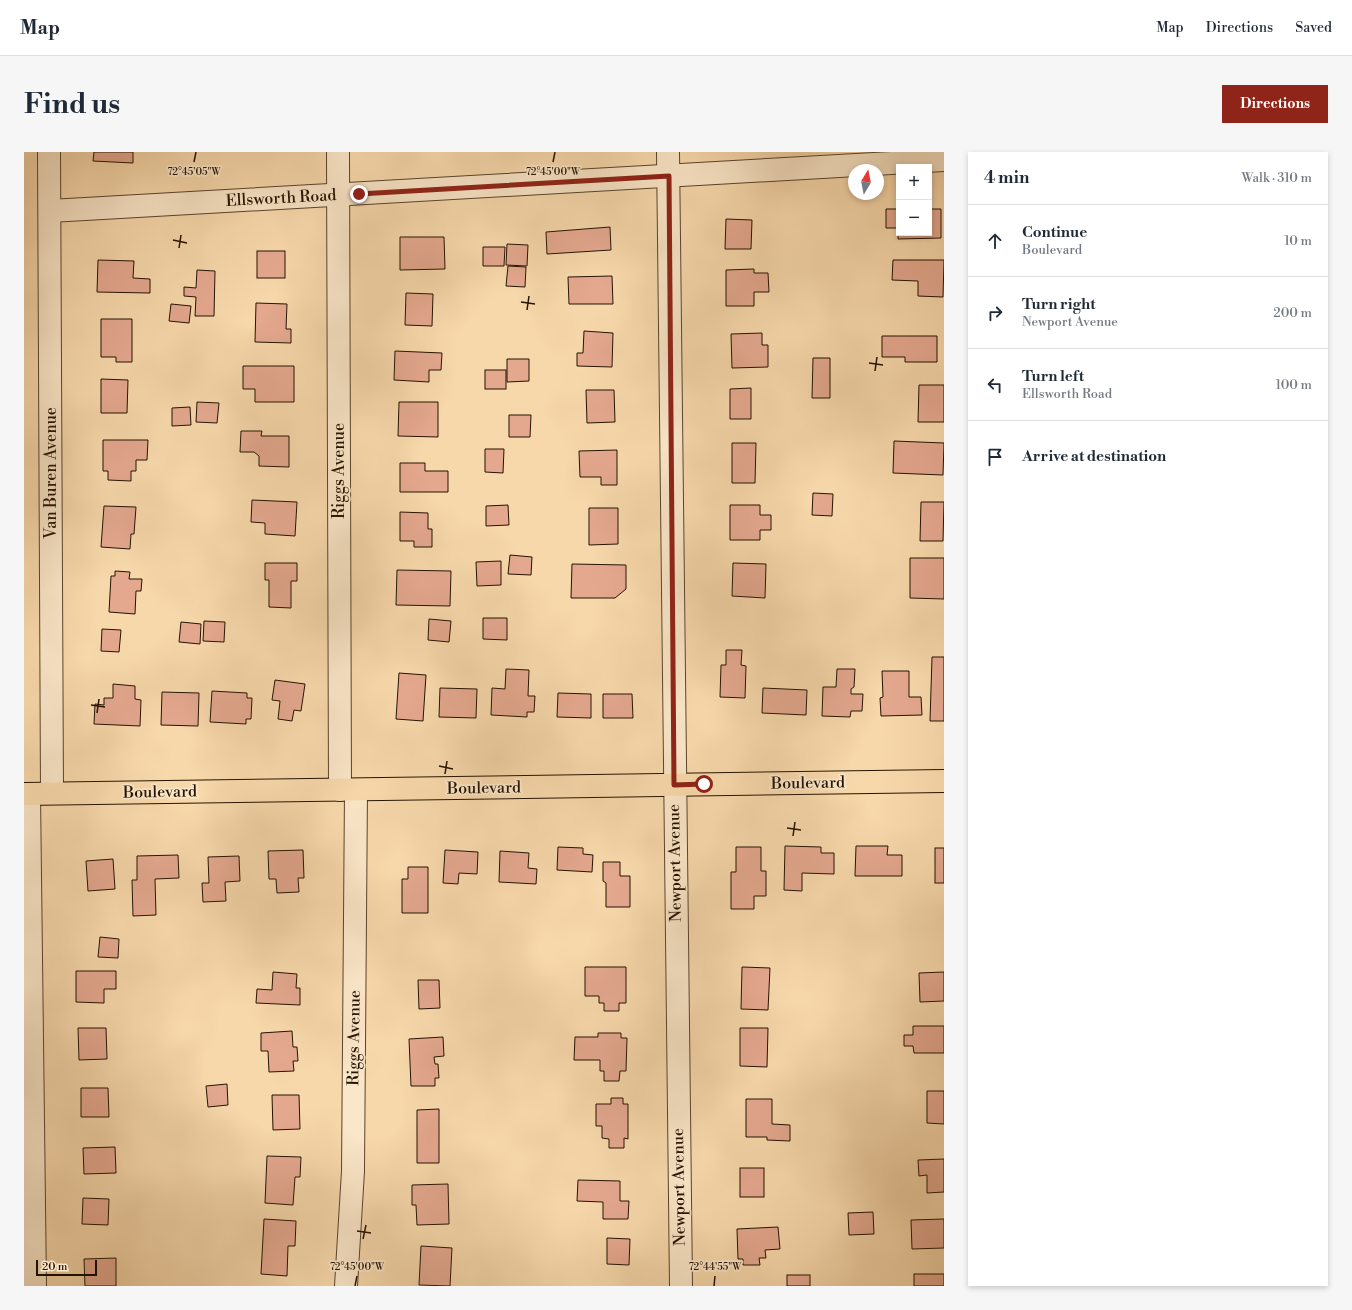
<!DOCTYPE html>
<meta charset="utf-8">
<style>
:root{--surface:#fff;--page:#f6f6f7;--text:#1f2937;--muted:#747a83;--line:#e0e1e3;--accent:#8f2418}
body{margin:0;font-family:"Libre Bodoni",serif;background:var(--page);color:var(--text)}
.controls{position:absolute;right:12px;top:12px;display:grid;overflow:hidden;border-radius:0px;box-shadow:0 2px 6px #0003}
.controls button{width:36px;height:36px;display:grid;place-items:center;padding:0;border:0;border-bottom:1px solid var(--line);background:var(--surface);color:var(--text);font:20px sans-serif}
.compass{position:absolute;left:824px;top:12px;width:36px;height:36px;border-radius:50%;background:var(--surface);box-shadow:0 2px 6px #0003;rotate:10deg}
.scale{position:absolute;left:12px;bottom:10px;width:61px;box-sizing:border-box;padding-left:4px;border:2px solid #251301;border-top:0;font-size:11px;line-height:14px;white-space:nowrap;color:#251301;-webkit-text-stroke:3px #fae6c8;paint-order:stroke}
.stop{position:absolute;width:12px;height:12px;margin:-9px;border:3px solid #8f2418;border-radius:50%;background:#fff}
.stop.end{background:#8f2418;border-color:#fff;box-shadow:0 1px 4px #0008}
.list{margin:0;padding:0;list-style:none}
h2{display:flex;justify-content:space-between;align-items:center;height:52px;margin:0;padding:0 16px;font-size:17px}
h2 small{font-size:13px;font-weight:400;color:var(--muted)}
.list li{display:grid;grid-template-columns:26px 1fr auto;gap:12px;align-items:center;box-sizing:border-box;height:72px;padding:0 16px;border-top:1px solid var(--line)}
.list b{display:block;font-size:15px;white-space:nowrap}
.list p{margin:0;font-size:13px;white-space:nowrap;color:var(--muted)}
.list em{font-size:13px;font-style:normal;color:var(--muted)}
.icon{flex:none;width:22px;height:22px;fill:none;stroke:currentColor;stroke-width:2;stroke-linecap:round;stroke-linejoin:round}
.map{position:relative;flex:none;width:920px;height:1134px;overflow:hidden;border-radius:0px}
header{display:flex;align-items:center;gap:24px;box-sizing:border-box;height:56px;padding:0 20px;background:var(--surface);border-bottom:1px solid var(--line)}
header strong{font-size:19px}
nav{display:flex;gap:22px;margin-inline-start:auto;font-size:14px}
.intro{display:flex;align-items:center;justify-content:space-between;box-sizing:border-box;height:96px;padding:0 24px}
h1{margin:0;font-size:28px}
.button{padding:10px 18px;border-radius:0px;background:var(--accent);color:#fff;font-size:14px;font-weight:700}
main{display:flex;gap:24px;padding:0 24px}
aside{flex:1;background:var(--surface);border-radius:0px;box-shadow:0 2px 6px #0003}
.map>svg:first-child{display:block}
.building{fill:#e4a88f;stroke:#251301}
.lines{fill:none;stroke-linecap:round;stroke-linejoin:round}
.minor-casing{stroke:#5a442c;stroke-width:24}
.major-casing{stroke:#251301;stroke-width:24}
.minor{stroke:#fae6c8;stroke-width:22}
.major{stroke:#f7d8ab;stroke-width:22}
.route{stroke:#8f2418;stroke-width:5}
.ticks{fill:none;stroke:#251301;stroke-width:1.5}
.labels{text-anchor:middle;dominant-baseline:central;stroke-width:3.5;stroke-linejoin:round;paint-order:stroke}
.street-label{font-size:16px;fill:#251301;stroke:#fae6c8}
.ticks-label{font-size:10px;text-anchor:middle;fill:#251301;stroke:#fae6c8;stroke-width:3.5;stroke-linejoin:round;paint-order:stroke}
</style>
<header>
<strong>Map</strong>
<nav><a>Map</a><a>Directions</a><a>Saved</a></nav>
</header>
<div class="intro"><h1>Find us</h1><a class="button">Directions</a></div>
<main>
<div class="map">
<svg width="920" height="1134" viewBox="0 0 920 1134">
<rect width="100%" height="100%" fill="#f7d8ab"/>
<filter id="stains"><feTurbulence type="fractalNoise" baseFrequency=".005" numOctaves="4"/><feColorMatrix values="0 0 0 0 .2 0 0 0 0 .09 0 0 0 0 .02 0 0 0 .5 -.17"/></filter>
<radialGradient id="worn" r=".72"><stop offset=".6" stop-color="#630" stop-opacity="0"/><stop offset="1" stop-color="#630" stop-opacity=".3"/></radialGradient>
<!-- building -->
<g class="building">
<polygon points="70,0 109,0 109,11 69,9"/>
<polygon points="862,57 875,57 875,81 905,81 905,57 917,57 917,86 874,87 874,76 862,76"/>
<polygon points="702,67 728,68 727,97 701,97"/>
<polygon points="586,75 587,98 523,102 522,80"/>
<polygon points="376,85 420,85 421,117 376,118"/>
<polygon points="483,92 504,93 503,114 482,113"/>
<polygon points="459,95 481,95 480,114 459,114"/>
<rect x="233" y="99" width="28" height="27"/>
<polygon points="74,108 110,109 109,126 126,127 126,141 73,140"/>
<polygon points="869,108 920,108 919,145 894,144 894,129 868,128"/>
<polygon points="484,114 502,115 501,135 482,134"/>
<polygon points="730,117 730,121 744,121 745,140 730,140 730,154 702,154 702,118"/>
<polygon points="173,118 191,119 190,164 171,164 172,145 160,144 160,135 172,136"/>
<polygon points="588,124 589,152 545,152 544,125"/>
<polygon points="382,141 409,142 408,174 381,173"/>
<polygon points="232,151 263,152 262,177 267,177 267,191 231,190"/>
<polygon points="147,152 167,154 165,171 145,169"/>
<polygon points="77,167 108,167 108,210 92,210 92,205 77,205"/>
<polygon points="560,179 589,181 588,215 553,214 553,201 559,201"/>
<polygon points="738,181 738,193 744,193 744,215 708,216 707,182"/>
<polygon points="858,184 913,184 913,210 881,210 881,205 858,205"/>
<polygon points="371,199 418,201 417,218 405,218 405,230 370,228"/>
<polygon points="789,206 806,206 806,246 788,246"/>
<polygon points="483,207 505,207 505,229 483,230"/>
<polygon points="219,214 270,214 270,250 231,250 231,237 219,237"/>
<rect x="461" y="218" width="21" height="19"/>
<polygon points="77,227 104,228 103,261 77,261"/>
<polygon points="895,233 920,233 920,270 894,270"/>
<polygon points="727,236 727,267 706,267 706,237"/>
<polygon points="562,238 590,238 591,270 563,271"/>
<polygon points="173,250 195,251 193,271 172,270"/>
<polygon points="375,250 414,250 414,285 374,284"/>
<polygon points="166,255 167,273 148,274 148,256"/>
<polygon points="485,263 507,263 506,285 485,285"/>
<polygon points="217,279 238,279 237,284 265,284 265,315 235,314 235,304 230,300 216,300"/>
<polygon points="79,288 124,288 123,308 112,308 112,319 107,319 107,329 84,328 84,319 79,319"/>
<polygon points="870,289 920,291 919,323 869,321"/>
<polygon points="708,291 732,291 731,331 708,331"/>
<polygon points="461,297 480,297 479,321 461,320"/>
<polygon points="593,298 593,333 577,333 577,325 556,325 555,299"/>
<polygon points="376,311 401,311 401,319 424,319 424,340 376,340"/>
<polygon points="789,341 809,342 808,364 788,363"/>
<polygon points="228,348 273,350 271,384 241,382 241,371 227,370"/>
<polygon points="897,350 920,350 919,389 896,389"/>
<polygon points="484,353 485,373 462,374 462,354"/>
<polygon points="706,353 736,353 736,363 747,363 747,378 736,378 736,388 706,388"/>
<polygon points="80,354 112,355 110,382 107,382 106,397 77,395"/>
<polygon points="565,356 594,356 594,392 565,393"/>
<polygon points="376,360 404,361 404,377 408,377 408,395 390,395 390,389 376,389"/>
<polygon points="486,403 508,405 507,423 484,422"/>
<polygon points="886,406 920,406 920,447 886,446"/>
<polygon points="477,409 477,433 453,434 452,410"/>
<polygon points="241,411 273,411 273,429 267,429 267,456 245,455 245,428 241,428"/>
<polygon points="709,411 742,412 741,446 708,444"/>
<polygon points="548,412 602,413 602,437 591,446 547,446"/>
<polygon points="373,418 427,419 426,454 372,453"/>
<polygon points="91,419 106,420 105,427 118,427 117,439 112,439 111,462 85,460 87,424 91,424"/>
<polygon points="459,466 483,466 483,488 459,487"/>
<polygon points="405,467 427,469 425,490 404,488"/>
<polygon points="180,469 201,470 200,490 179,489"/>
<polygon points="157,470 177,472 176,492 155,490"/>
<polygon points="78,477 97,478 95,500 77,499"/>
<polygon points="702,498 718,498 717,513 722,514 721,546 696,545 697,513 702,513"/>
<polygon points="908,505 920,505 920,569 906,569"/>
<polygon points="482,517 505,518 504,544 511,544 510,560 503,560 503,565 467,563 468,536 481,537"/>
<polygon points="813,517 831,517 830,535 827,537 827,542 839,542 838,559 827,559 826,565 798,564 799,535 812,535"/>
<polygon points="858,519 885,519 885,545 897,545 898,563 857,564 856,546 859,545"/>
<polygon points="375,521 402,523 399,569 372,567"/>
<polygon points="251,528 281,532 277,559 270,558 268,569 254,567 256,549 248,548"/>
<polygon points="89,532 111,534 111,547 117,548 116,574 70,572 71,552 80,553 80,546 89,546"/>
<polygon points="416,536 453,537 452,566 415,565"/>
<polygon points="739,536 783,538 782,563 738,561"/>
<polygon points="188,539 223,541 223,546 228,546 227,567 222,567 222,572 186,570"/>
<polygon points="138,540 175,541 174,574 137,573"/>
<polygon points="534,541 567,542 567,566 533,565"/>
<polygon points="579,542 608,542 609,566 579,566"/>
<polygon points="761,694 797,695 797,701 810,701 810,722 778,721 778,739 760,738"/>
<polygon points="832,694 864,694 863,703 878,703 878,724 831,724"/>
<polygon points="534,695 559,696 559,702 569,703 568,720 533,718"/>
<polygon points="712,695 737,695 737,719 742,719 742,744 730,744 730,757 707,757 707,720 712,720"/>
<rect x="911" y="696" width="9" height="35"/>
<polygon points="279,698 280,726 274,726 275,740 253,741 252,727 245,727 244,699"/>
<polygon points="421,698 454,700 453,722 435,721 434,732 419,731"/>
<polygon points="476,699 505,701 504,716 513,717 512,732 475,730"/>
<polygon points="154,703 155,726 131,727 132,763 109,764 108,728 113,728 113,704"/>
<polygon points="215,704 216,729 201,730 202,749 179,750 178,731 185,731 184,705"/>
<polygon points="89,707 91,737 64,739 62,709"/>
<polygon points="579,710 596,710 596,724 606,724 606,755 582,755 582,731 579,729"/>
<polygon points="384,715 404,715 404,761 378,761 378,727 384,727"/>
<polygon points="76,785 95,787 94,806 74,805"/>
<polygon points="561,815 602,815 602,851 595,851 595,859 580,859 580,851 575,851 575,844 561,844"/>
<polygon points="718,815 746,816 744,858 717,857"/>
<polygon points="52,819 92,819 92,837 80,837 80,851 52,850"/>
<polygon points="249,820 273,822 272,836 276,836 276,853 232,851 233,837 248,838"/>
<polygon points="920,820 920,849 896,850 895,821"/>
<polygon points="394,828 415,828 416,856 395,857"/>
<polygon points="889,874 920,874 920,901 890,901 889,894 880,894 880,883 889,883"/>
<polygon points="54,876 82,876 83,907 55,908"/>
<polygon points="716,876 744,876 743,915 716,914"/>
<polygon points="268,879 269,895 273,895 274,909 269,909 270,919 245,920 244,899 237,899 237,881"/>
<polygon points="574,881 597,881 597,886 603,886 602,919 596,919 595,929 580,929 580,919 576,919 576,908 550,908 551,885 574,885"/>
<polygon points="419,885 420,904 410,905 411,912 414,912 415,926 411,926 411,934 387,934 385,887"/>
<polygon points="203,932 204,953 184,955 182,934"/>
<polygon points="57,936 84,936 85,965 57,965"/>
<polygon points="903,939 920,939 920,972 903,971"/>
<polygon points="248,943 275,943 276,977 249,978"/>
<polygon points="587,946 599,946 599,952 604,952 604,987 600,986 600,996 585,996 585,987 578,986 578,974 572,974 572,952 587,952"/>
<polygon points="722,947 748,947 748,972 766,973 766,989 743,988 743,985 722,985"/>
<polygon points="415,957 415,1011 393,1011 393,958"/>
<polygon points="91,995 92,1021 60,1022 59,996"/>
<polygon points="243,1004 277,1005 276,1025 271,1025 269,1053 241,1051"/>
<polygon points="920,1007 920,1040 903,1041 903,1023 895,1024 894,1008"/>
<rect x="716" y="1016" width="24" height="29"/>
<polygon points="554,1028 596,1029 596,1049 605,1049 604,1067 579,1067 579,1050 553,1049"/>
<polygon points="424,1032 425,1072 393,1073 392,1053 388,1053 388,1033"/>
<polygon points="59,1046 85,1047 84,1073 58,1072"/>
<polygon points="849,1060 850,1082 825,1083 824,1061"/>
<polygon points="240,1067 272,1069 271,1094 264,1094 263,1124 237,1122"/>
<polygon points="920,1067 920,1096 888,1097 887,1068"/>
<polygon points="754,1075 756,1097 741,1098 742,1106 735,1106 736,1113 719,1113 719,1107 714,1107 713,1077"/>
<polygon points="583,1086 606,1087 605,1113 583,1112"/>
<polygon points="397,1094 428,1096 426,1134 395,1133"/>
<polygon points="92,1106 92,1134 61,1134 60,1107"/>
<rect x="890" y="1122" width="30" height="12"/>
<rect x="763" y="1123" width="23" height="11"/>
</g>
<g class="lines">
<defs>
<g id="minor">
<polyline points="25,0 28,641"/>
<polyline points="314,0 316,638"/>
<polyline points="644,0 657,1134"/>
<polyline points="26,59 920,8"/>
<polyline points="5,642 11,1134"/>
<polyline points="322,1134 329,1019 332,638"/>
</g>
<polyline id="major" points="0,642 920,629"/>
</defs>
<!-- minor casing -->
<use href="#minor" class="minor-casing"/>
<!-- major casing -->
<use href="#major" class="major-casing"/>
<!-- minor -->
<use href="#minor" class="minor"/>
<!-- major -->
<use href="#major" class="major"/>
</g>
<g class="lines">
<!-- route -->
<polyline class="route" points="335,42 645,24 650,633 680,632"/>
</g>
<!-- ticks -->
<path class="ticks" d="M170 10 172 0M529 10 531 0M149 88 163 91M155 96 157 83M497 150 511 152M503 158 505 144M845 211 859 213M851 219 853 205M67 553 81 555M73 561 75 547M415 614 429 617M421 622 423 609M763 676 777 678M769 684 771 670M333 1079 347 1081M339 1087 342 1073M331 1134 333 1124M690 1134 691 1124"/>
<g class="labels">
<!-- street labels -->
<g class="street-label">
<text transform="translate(257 46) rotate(-3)">Ellsworth Road</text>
<text transform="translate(315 319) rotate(-90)">Riggs Avenue</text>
<text transform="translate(27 321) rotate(-90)">Van Buren Avenue</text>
<text transform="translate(784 631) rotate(-1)">Boulevard</text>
<text transform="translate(460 636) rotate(-1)">Boulevard</text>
<text transform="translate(136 640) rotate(-1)">Boulevard</text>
<text transform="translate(651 711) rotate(-91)">Newport Avenue</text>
<text transform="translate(330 886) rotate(-89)">Riggs Avenue</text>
<text transform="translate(655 1035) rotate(-91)">Newport Avenue</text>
</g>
</g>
<g class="ticks-label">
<text x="170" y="23">72°45'05"W</text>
<text x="529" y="23">72°45'00"W</text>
<text x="333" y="1118">72°45'00"W</text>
<text x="691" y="1118">72°44'55"W</text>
</g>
<rect width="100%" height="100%" filter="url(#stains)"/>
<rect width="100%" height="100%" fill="url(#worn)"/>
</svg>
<div class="controls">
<button>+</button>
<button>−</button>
</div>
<svg class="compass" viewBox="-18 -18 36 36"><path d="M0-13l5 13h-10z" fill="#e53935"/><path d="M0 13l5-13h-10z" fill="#747a83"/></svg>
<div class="scale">20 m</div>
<div class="stop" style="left:680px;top:632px"></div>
<div class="stop end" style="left:335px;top:42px"></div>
</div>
<aside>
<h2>4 min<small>Walk · 310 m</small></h2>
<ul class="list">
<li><svg class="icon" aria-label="ahead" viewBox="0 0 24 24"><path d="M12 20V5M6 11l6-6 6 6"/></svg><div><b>Continue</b><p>Boulevard</p></div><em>10 m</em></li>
<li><svg class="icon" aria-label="right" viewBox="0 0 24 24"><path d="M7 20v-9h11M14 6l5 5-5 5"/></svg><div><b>Turn right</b><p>Newport Avenue</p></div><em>200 m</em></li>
<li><svg class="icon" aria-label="left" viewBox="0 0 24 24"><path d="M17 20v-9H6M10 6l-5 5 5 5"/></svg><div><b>Turn left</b><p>Ellsworth Road</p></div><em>100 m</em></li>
<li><svg class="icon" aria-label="arrive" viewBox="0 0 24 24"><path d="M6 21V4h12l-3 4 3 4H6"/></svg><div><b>Arrive at destination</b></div></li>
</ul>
</aside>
</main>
